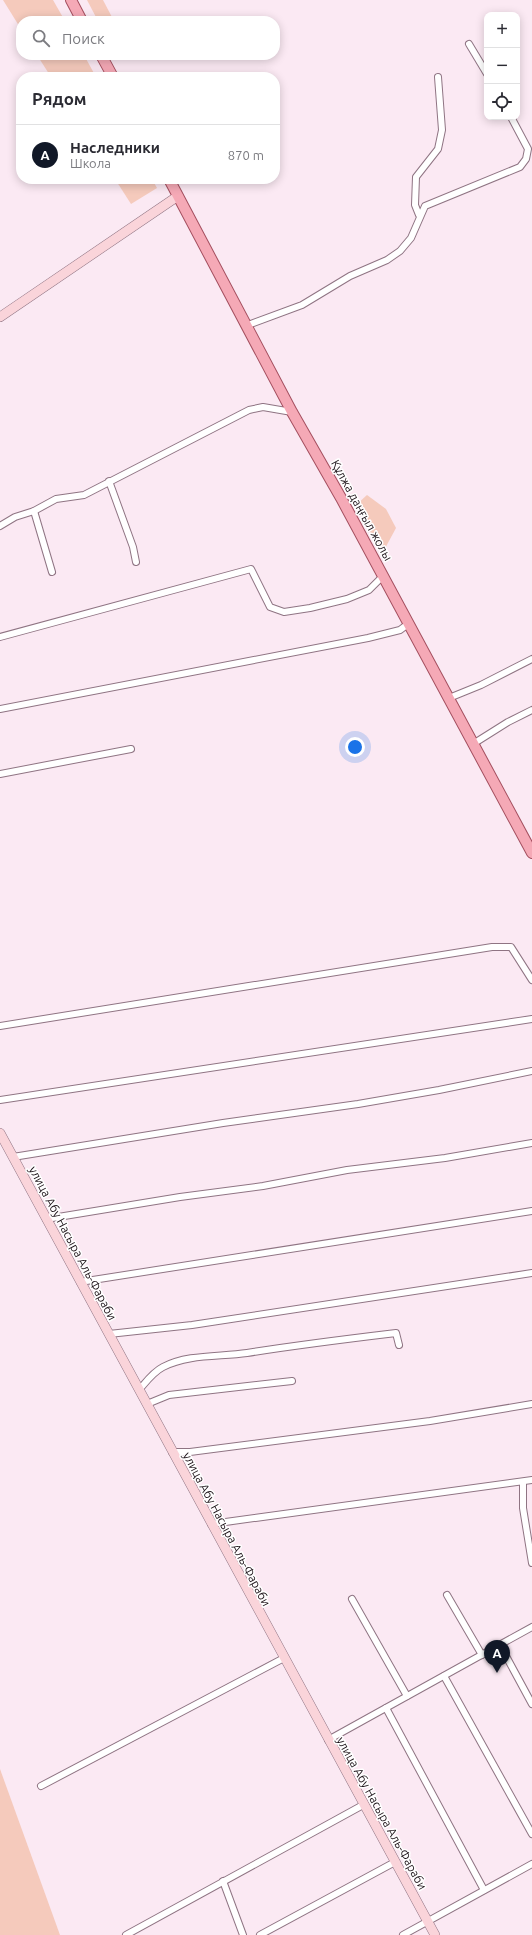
<!DOCTYPE html>
<html lang="ru">
<meta charset="utf-8">
<style>
:root{--surface:#fff;--page:#f7f7f7;--text:#2b2b33;--muted:#7c7c81;--line:#e1e1e2;--accent:#111827}
body{margin:0;font-family:Ubuntu,sans-serif;background:var(--page);color:var(--text)}
.controls{position:absolute;right:12px;top:12px;display:grid;overflow:hidden;border-radius:8px;box-shadow:0 2px 10px #0003}
.controls button{width:36px;height:36px;display:grid;place-items:center;padding:0;border:0;border-bottom:1px solid var(--line);background:var(--surface);color:var(--text);font:20px sans-serif}
.you{position:absolute;left:355px;top:747px;width:14px;height:14px;margin:-10px;border:3px solid #fff;border-radius:50%;background:#1a73e8;box-shadow:0 0 0 6px #1a73e833}
.badge{display:grid;place-items:center;width:26px;height:26px;border-radius:50%;background:var(--accent);color:#fff;font-size:13px;font-weight:700}
.pin{position:absolute;translate:-50% -33px;filter:drop-shadow(0 1px 2px #0008)}
.pin::after{content:'';position:absolute;top:21px;width:14px;height:12px;background:inherit;clip-path:polygon(0 0,100% 0,50% 100%)}
.list{margin:0;padding:0;list-style:none}
h2{display:flex;justify-content:space-between;align-items:center;height:52px;margin:0;padding:0 16px;font-size:17px}
h2 small{font-size:13px;font-weight:400;color:var(--muted)}
.list li{display:grid;grid-template-columns:26px 1fr auto;gap:12px;align-items:center;box-sizing:border-box;height:60px;padding:0 16px;border-top:1px solid var(--line)}
.list b{display:block;font-size:15px;white-space:nowrap}
.list p{margin:0;font-size:13px;white-space:nowrap;color:var(--muted)}
.list em{font-size:13px;font-style:normal;color:var(--muted)}
.icon{flex:none;width:22px;height:22px;fill:none;stroke:currentColor;stroke-width:2;stroke-linecap:round;stroke-linejoin:round}
.map{position:relative;flex:none;width:532px;height:1935px;overflow:hidden}
.search{position:absolute;background:var(--surface);box-shadow:0 2px 10px #0003;left:16px;top:16px;width:264px;height:44px;display:flex;align-items:center;gap:10px;box-sizing:border-box;padding:0 14px;border-radius:16px;color:var(--muted);font-size:15px}
.panel{position:absolute;background:var(--surface);box-shadow:0 2px 10px #0003;left:16px;top:72px;width:264px;height:112px;border-radius:16px}
.map>svg:first-child{display:block}
.green{fill:#f5cabc}
.lines{fill:none;stroke-linecap:round;stroke-linejoin:round}
.street-casing{stroke:#8f7483;stroke-width:8}
.secondary-casing{stroke:#8f7483;stroke-width:10}
.primary-casing{stroke:#a44f5f;stroke-width:12}
.street{stroke:#fff;stroke-width:6}
.secondary{stroke:#fad4da;stroke-width:9}
.primary{stroke:#f5a9b6;stroke-width:10}
.labels{text-anchor:middle;dominant-baseline:central;stroke-width:3;stroke-linejoin:round;paint-order:stroke}
.street-label{font-size:12px;fill:#1c1218;stroke:#fff}
</style>
<div class="map">
<svg width="532" height="1935" viewBox="0 0 532 1935">
<rect width="100%" height="100%" fill="#fbe9f3"/>
<!-- green -->
<g class="green">
<polygon points="3,0 53,0 65,21 21,21 21,29"/>
<polygon points="87,0 103,0 114,21 98,21"/>
<polygon points="37,55 84,55 96,77 51,77"/>
<polygon points="115,179 152,179 157,188 131,204"/>
<polygon points="367,495 386,509 396,528 382,554 356,505"/>
<polygon points="0,1769 60,1935 0,1935"/>
</g>
<g class="lines">
<defs>
<g id="street">
<polyline points="469,44 487,74"/>
<polyline points="419,215 415,205 416,177 438,149 442,130 438,77"/>
<polyline points="248,325 302,305 350,276 387,260 400,251 411,238 425,206 520,167 526,159 528,149 511,117"/>
<polyline points="109,481 133,547 136,562"/>
<polyline points="34,511 52,572"/>
<polyline points="0,526 15,517 34,511 56,499 84,495 249,410 263,407 292,412"/>
<polyline points="0,637 251,569 270,607 284,612 310,608 347,599 369,590 383,576"/>
<polyline points="449,698 481,685 532,659"/>
<polyline points="0,709 368,638 400,630 408,624"/>
<polyline points="473,744 508,722 532,710"/>
<polyline points="0,774 131,749"/>
<polyline points="0,1026 492,947 511,947 532,980"/>
<polyline points="0,1100 532,1019"/>
<polyline points="13,1157 223,1123 358,1104 439,1090 532,1071"/>
<polyline points="46,1219 180,1197 263,1186 347,1170 445,1158 532,1143"/>
<polyline points="80,1282 532,1211"/>
<polyline points="109,1334 192,1325 532,1273"/>
<path d="M139 1390C146 1382 153 1372 163 1367 188 1354 220 1357 247 1353 297 1345 346 1339 396 1333L399 1345"/>
<polyline points="147,1404 169,1395 292,1381"/>
<polyline points="172,1452 190,1452 430,1421 532,1404"/>
<polyline points="523,1482 523,1508 532,1563"/>
<polyline points="211,1524 532,1480"/>
<polyline points="447,1595 482,1655"/>
<polyline points="352,1599 407,1696"/>
<polyline points="500,1645 532,1704"/>
<polyline points="444,1676 532,1834"/>
<polyline points="386,1708 484,1890"/>
<polyline points="328,1740 532,1627"/>
<polyline points="41,1786 284,1658"/>
<polyline points="223,1881 243,1935"/>
<polyline points="126,1935 363,1805"/>
<polyline points="260,1935 395,1862"/>
<polyline points="403,1935 532,1864"/>
</g>
<g id="secondary">
<polyline points="0,317 178,196"/>
<polyline points="0,1133 435,1935"/>
</g>
<g id="primary">
<polyline points="71,0 82,21"/>
<polyline points="101,55 113,77"/>
<polyline points="169,179 292,412 341,498 532,853"/>
</g>
</defs>
<!-- street casing -->
<use href="#street" class="street-casing"/>
<!-- secondary casing -->
<use href="#secondary" class="secondary-casing"/>
<!-- primary casing -->
<use href="#primary" class="primary-casing"/>
<!-- street -->
<use href="#street" class="street"/>
<!-- secondary -->
<use href="#secondary" class="secondary"/>
<!-- primary -->
<use href="#primary" class="primary"/>
</g>
<g class="labels">
<!-- street labels -->
<g class="street-label">
<text transform="translate(362 510) rotate(61)">Құлжа даңғыл жолы</text>
<text transform="translate(73 1243) rotate(62)">улица Абу Насыра Аль-Фараби</text>
<text transform="translate(227 1529) rotate(62)">улица Абу Насыра Аль-Фараби</text>
<text transform="translate(382 1813) rotate(61)">улица Абу Насыра Аль-Фараби</text>
</g>
</g>
</svg>
<div class="controls">
<button>+</button>
<button>−</button>
<button><svg class="icon" aria-label="locate" viewBox="0 0 24 24"><circle cx="12" cy="12" r="6"/><path d="M12 2v4M12 18v4M2 12h4M18 12h4"/></svg></button>
</div>
<div class="you"></div>
<div class="pin badge" style="left:497px;top:1673px">A</div>
<div class="search"><svg class="icon" aria-label="search" viewBox="0 0 24 24"><circle cx="10" cy="10" r="6"/><path d="M15 15l6 6"/></svg>Поиск</div>
<section class="panel">
<h2>Рядом<small></small></h2>
<ul class="list">
<li><span class="badge">A</span><div><b>Наследники</b><p>Школа</p></div><em>870 m</em></li>
</ul>
</section>
</div>
